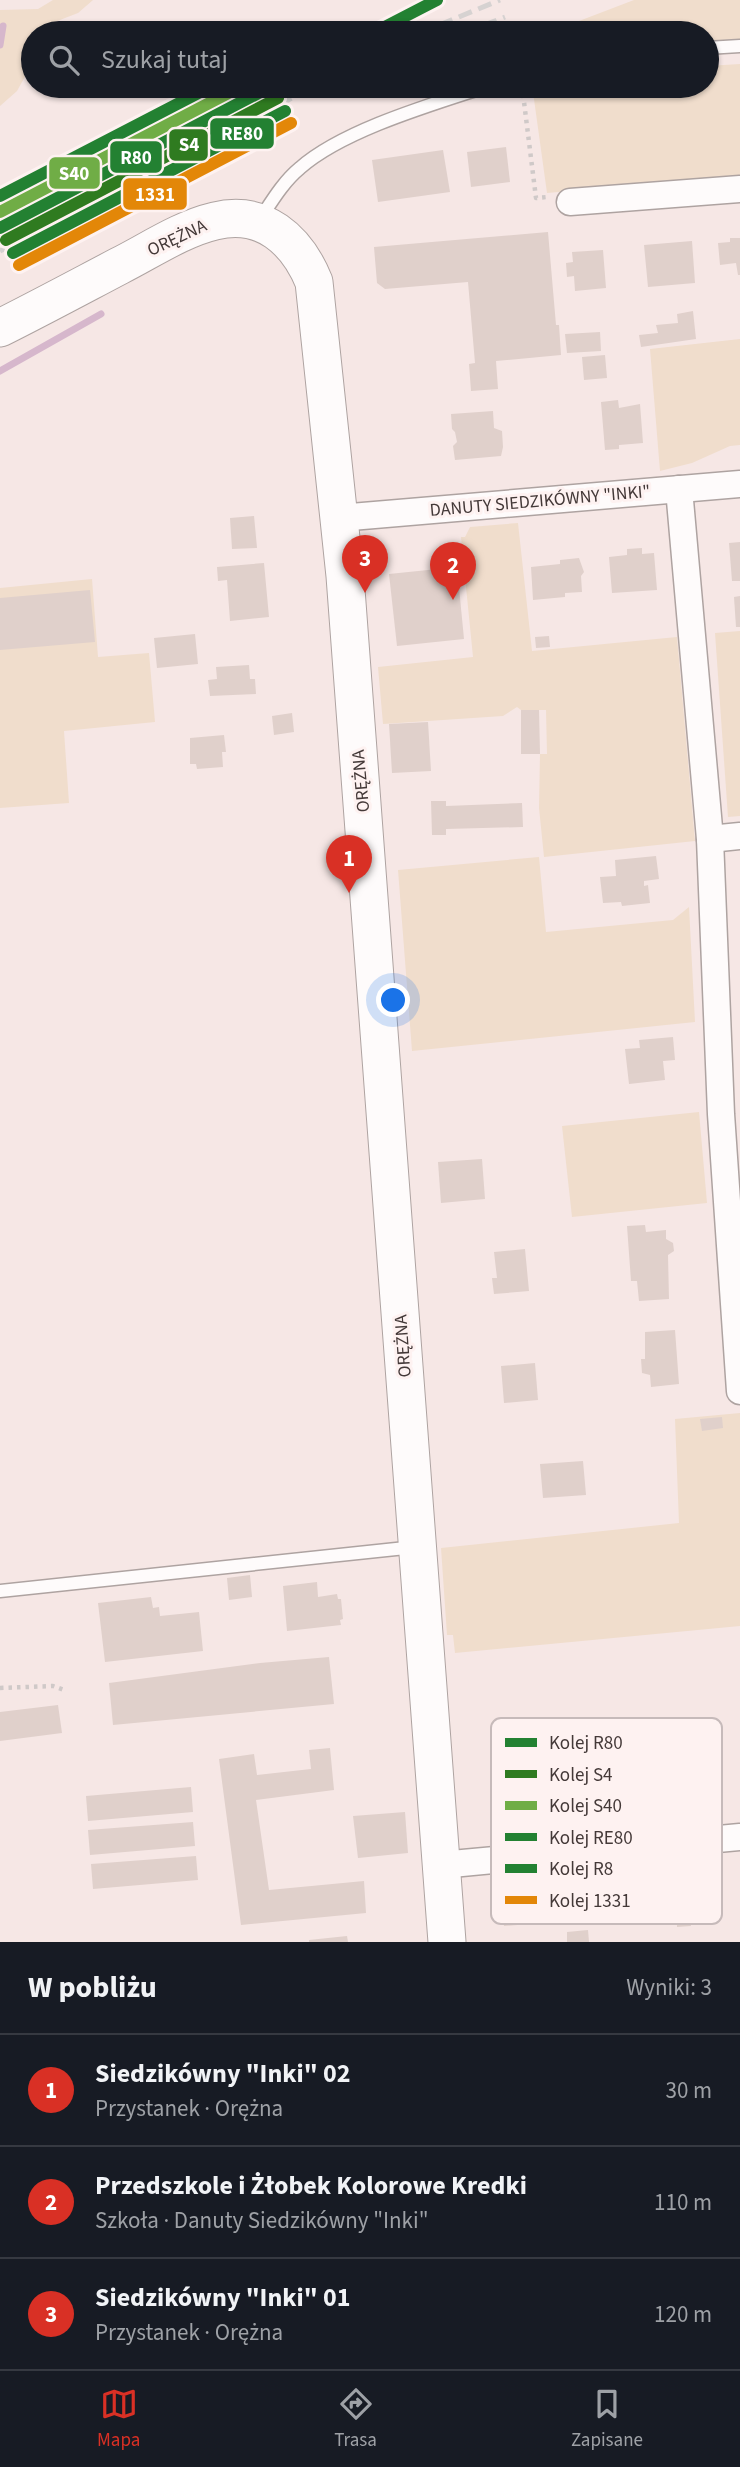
<!DOCTYPE html>
<html lang="pl">
<meta charset="utf-8">
<style>
:root{--surface:#171b24;--page:#242831;--text:#f1f3f6;--muted:#9ea1a6;--line:#363941;--accent:#d93025}
body{margin:0;font-family:"Source Sans 3",sans-serif;background:var(--page);color:var(--text)}
.you{position:absolute;left:394px;top:1001px;width:24px;height:24px;margin:-18px;border:5px solid #fff;border-radius:50%;background:#1a73e8;box-shadow:0 0 0 10px #1a73e833}
.badge{display:grid;place-items:center;width:46px;height:46px;border-radius:50%;background:var(--accent);color:#fff;font-size:23px;font-weight:700}
.pin{position:absolute;translate:-50% -58px;filter:drop-shadow(0 2px 4px #0008)}
.pin::after{content:'';position:absolute;top:37px;width:24px;height:21px;background:inherit;clip-path:polygon(0 0,100% 0,50% 100%)}
.list{margin:0;padding:0;list-style:none}
h2{display:flex;justify-content:space-between;align-items:center;height:91px;margin:0;padding:0 28px;font-size:30px}
h2 small{font-size:23px;font-weight:400;color:var(--muted)}
.list li{display:grid;grid-template-columns:46px 1fr auto;gap:21px;align-items:center;box-sizing:border-box;height:112px;padding:0 28px;border-top:2px solid var(--line)}
.list b{display:block;font-size:26px;white-space:nowrap}
.list p{margin:0;font-size:23px;white-space:nowrap;color:var(--muted)}
.list em{font-size:23px;font-style:normal;color:var(--muted)}
.icon{flex:none;width:38px;height:38px;fill:none;stroke:currentColor;stroke-width:2;stroke-linecap:round;stroke-linejoin:round}
.map{position:relative;flex:none;width:740px;height:1942px;overflow:hidden}
.search{position:absolute;background:var(--surface);box-shadow:0 2px 5px #0004;left:21px;right:21px;top:21px;height:77px;display:flex;align-items:center;gap:18px;box-sizing:border-box;padding:0 24px;border-radius:38px;color:var(--muted);font-size:26px}
.sheet{height:427px;background:var(--surface)}
nav{display:flex;justify-content:space-around;align-items:center;box-sizing:border-box;height:98px;border-top:2px solid var(--line);background:var(--surface);font-size:19px;color:var(--muted)}
nav a{display:grid;justify-items:center;gap:4px}
nav .on{color:var(--accent)}
.map>svg:first-child{display:block}
.green{fill:#f0ddcc}
.lines{fill:none;stroke-linecap:round;stroke-linejoin:round}
.stream{stroke:#d6b7cc;stroke-width:7}
.building{fill:#e0d0cb}
.lane-casing{stroke:#aea3a1;stroke-width:15}
.street-casing{stroke:#aea3a1;stroke-width:29}
.secondary-casing{stroke:#aea3a1;stroke-width:39}
.path{stroke:#cfc9c8;stroke-width:4.5;stroke-dasharray:3.5 5;stroke-linecap:butt}
.lane{stroke:#fefbfb;stroke-width:12}
.street{stroke:#fefbfb;stroke-width:26}
.secondary{stroke:#fefbfb;stroke-width:37}
.rail{stroke:#d6d2d1;stroke-width:5;stroke-dasharray:14 7;stroke-linecap:butt}
.rail-1-casing{stroke:#fef2f1;stroke-width:18}
.rail-2-casing{stroke:#fef2f1;stroke-width:18}
.rail-3-casing{stroke:#fef2f1;stroke-width:18}
.rail-4-casing{stroke:#fef2f1;stroke-width:18}
.rail-5-casing{stroke:#fef2f1;stroke-width:18}
.rail-6-casing{stroke:#fef2f1;stroke-width:18}
.rail-1{stroke:#238132;stroke-width:12}
.rail-2{stroke:#2f7b20;stroke-width:12}
.rail-3{stroke:#70ad46;stroke-width:12}
.rail-4{stroke:#238132;stroke-width:12}
.rail-5{stroke:#238132;stroke-width:12}
.rail-6{stroke:#e38708;stroke-width:12}
.labels{text-anchor:middle;dominant-baseline:central;stroke-width:6;stroke-linejoin:round;paint-order:stroke}
.street-label{font-size:18px;fill:#443938;stroke:#fef2f1}
.key{fill:#fef2f1;stroke:#c6baba;stroke-width:2}
.key-label{font-size:19px;fill:#443938}
.line-badge{stroke:#fef2f1;stroke-width:2.5}
.badge-label{font-size:19px;text-anchor:middle;font-weight:bold;fill:#fff}
</style>
<div class="map">
<svg width="740" height="1942" viewBox="0 0 740 1942">
<rect width="100%" height="100%" fill="#f6e7e5"/>
<!-- green -->
<g class="green">
<polygon points="53,0 93,0 78,13 47,25 44,33 33,33 33,62 17,91 0,106 0,10 38,9"/>
<polygon points="634,0 740,0 740,39 707,42 707,33 525,33 525,29 579,21"/>
<polygon points="740,64 740,176 547,193 533,92 554,86 707,86 707,66"/>
<polygon points="740,339 740,445 730,446 692,463 660,471 650,349"/>
<polygon points="518,523 532,651 677,637 695,841 544,857 539,808 540,754 547,754 546,710 521,710 517,707 503,716 383,724 378,667 473,657 461,537 465,537 470,527"/>
<polygon points="92,579 98,657 149,653 155,722 64,731 69,803 0,808 0,588"/>
<polygon points="740,631 740,816 728,817 715,633"/>
<polygon points="539,857 546,932 673,920 689,907 695,1022 412,1051 398,870"/>
<polygon points="699,1112 707,1203 572,1217 562,1126"/>
<polygon points="740,1413 740,1626 455,1653 453,1635 447,1635 441,1548 679,1523 675,1419"/>
</g>
<g class="lines">
<!-- stream -->
<g class="stream">
<polyline points="0,45 3,26"/>
<polyline points="0,371 101,314"/>
</g>
</g>
<!-- building -->
<g class="building">
<polygon points="506,147 510,182 471,187 467,152"/>
<polygon points="443,150 450,192 378,202 372,160"/>
<polygon points="548,232 556,325 559,325 561,355 496,361 498,389 471,391 469,364 475,363 468,282 385,289 377,283 374,247"/>
<polygon points="730,238 740,238 740,275 738,275 736,263 720,265 718,243 730,242"/>
<polygon points="692,241 695,283 648,287 644,245"/>
<polygon points="603,250 606,288 575,291 574,276 567,277 566,263 573,262 572,252"/>
<polygon points="693,311 696,339 641,347 639,335 658,333 656,325 678,323 677,314"/>
<polygon points="600,332 601,351 567,353 565,334"/>
<polygon points="605,355 607,378 584,380 582,357"/>
<polygon points="618,400 619,408 640,404 643,443 619,445 619,449 605,450 601,402"/>
<polygon points="493,411 494,428 502,431 503,447 501,456 455,460 453,446 457,442 455,432 452,429 451,414"/>
<polygon points="254,516 257,548 232,549 230,518"/>
<polygon points="740,542 740,581 732,581 729,543"/>
<polygon points="642,548 642,554 654,553 657,590 612,593 609,557 627,555 627,549"/>
<polygon points="579,558 584,572 581,576 582,592 565,593 565,597 533,600 531,567 560,564 560,560"/>
<polygon points="264,563 269,617 230,621 227,580 218,581 217,567"/>
<polygon points="457,567 464,639 397,646 389,574"/>
<polygon points="90,590 95,642 0,650 0,598"/>
<polygon points="740,596 740,627 736,627 734,597"/>
<polygon points="195,634 198,664 157,668 154,638"/>
<polygon points="549,636 550,647 536,648 535,637"/>
<polygon points="249,665 250,679 255,679 256,694 210,696 208,680 217,679 216,667"/>
<polygon points="521,710 539,710 540,754 521,754"/>
<polygon points="292,713 294,732 274,735 272,716"/>
<polygon points="428,722 431,771 392,773 389,724"/>
<polygon points="224,735 226,752 222,752 223,767 197,769 196,764 190,764 190,738"/>
<polygon points="431,801 446,801 446,806 522,803 523,827 446,829 446,835 432,835"/>
<polygon points="656,856 659,879 644,881 644,886 648,885 650,903 622,906 621,902 603,903 600,877 616,876 615,860"/>
<polygon points="673,1037 675,1060 663,1061 665,1080 629,1084 625,1049 640,1048 639,1040"/>
<polygon points="482,1159 485,1199 441,1203 438,1162"/>
<polygon points="645,1225 646,1232 666,1230 666,1239 673,1243 674,1251 668,1255 669,1299 639,1301 637,1281 631,1281 627,1226"/>
<polygon points="525,1249 529,1291 494,1294 492,1278 497,1278 494,1252"/>
<polygon points="675,1330 679,1384 651,1387 650,1375 642,1373 641,1359 645,1359 645,1332"/>
<polygon points="535,1363 538,1400 504,1403 501,1366"/>
<polygon points="722,1417 723,1428 702,1431 700,1419"/>
<polygon points="583,1461 586,1495 543,1498 540,1464"/>
<polygon points="250,1575 252,1597 229,1600 227,1578"/>
<polygon points="317,1582 318,1597 337,1594 338,1599 341,1599 343,1619 340,1620 341,1625 287,1631 283,1586"/>
<polygon points="151,1597 153,1608 159,1607 160,1616 199,1612 203,1651 105,1662 98,1603"/>
<polygon points="329,1657 334,1704 113,1725 109,1683 260,1663"/>
<polygon points="58,1705 62,1733 0,1741 0,1712"/>
<polygon points="330,1748 334,1790 256,1800 269,1890 364,1881 366,1913 241,1925 219,1759 254,1754 257,1775 311,1769 309,1750"/>
<polygon points="191,1787 193,1812 88,1821 86,1796"/>
<polygon points="405,1812 408,1853 358,1858 353,1816"/>
<polygon points="193,1822 195,1846 90,1855 88,1830"/>
<polygon points="196,1856 198,1880 93,1889 91,1864"/>
<polygon points="539,1888 539,1892 544,1896 545,1902 540,1907 542,1923 504,1926 502,1914 497,1909 502,1904 500,1891"/>
<polygon points="703,1890 705,1918 693,1918 690,1921 691,1926 677,1927 677,1924 651,1923 649,1893"/>
<polygon points="588,1930 589,1942 567,1942 567,1932"/>
<polygon points="347,1936 348,1942 309,1942 309,1940"/>
</g>
<g class="lines">
<defs>
<g id="lane">
<polyline points="707,48 740,46"/>
<path d="M260 219C272 201 283 182 300 168 343 130 433 104 488 86"/>
<polyline points="0,1591 415,1547"/>
</g>
<g id="street">
<polyline points="570,202 740,189"/>
<polyline points="679,489 710,839 721,1114 740,1391"/>
<polyline points="339,518 740,484"/>
<polyline points="710,839 740,836"/>
<polyline points="441,1865 740,1837"/>
</g>
<path id="secondary" d="M0 328C40 308 79 287 119 266 149 251 181 229 215 221 263 209 297 240 314 282L345 576 447 1942"/>
</defs>
<!-- lane casing -->
<use href="#lane" class="lane-casing"/>
<!-- street casing -->
<use href="#street" class="street-casing"/>
<!-- secondary casing -->
<use href="#secondary" class="secondary-casing"/>
<!-- path -->
<g class="path">
<polyline points="522,86 536,198 547,197"/>
<polyline points="0,1688 53,1686 64,1690"/>
</g>
<!-- lane -->
<use href="#lane" class="lane"/>
<!-- street -->
<use href="#street" class="street"/>
<!-- secondary -->
<use href="#secondary" class="secondary"/>
<!-- rail -->
<g class="rail">
<polyline points="420,33 500,0"/>
<polyline points="464,33 505,17"/>
<polyline points="309,95 332,86"/>
<polyline points="0,251 315,86"/>
</g>
<defs>
<g id="rail-1">
<polyline points="373,33 437,0"/>
<polyline points="0,228 272,86"/>
</g>
<polyline id="rail-2" points="6,240 278,98"/>
<polyline id="rail-3" points="0,212 242,86"/>
<polyline id="rail-4" points="13,253 285,111"/>
<polyline id="rail-5" points="0,196 212,86"/>
<polyline id="rail-6" points="19,265 291,123"/>
</defs>
<!-- rail-1 casing -->
<use href="#rail-1" class="rail-1-casing"/>
<!-- rail-2 casing -->
<use href="#rail-2" class="rail-2-casing"/>
<!-- rail-3 casing -->
<use href="#rail-3" class="rail-3-casing"/>
<!-- rail-4 casing -->
<use href="#rail-4" class="rail-4-casing"/>
<!-- rail-5 casing -->
<use href="#rail-5" class="rail-5-casing"/>
<!-- rail-6 casing -->
<use href="#rail-6" class="rail-6-casing"/>
<!-- rail-1 -->
<use href="#rail-1" class="rail-1"/>
<!-- rail-2 -->
<use href="#rail-2" class="rail-2"/>
<!-- rail-3 -->
<use href="#rail-3" class="rail-3"/>
<!-- rail-4 -->
<use href="#rail-4" class="rail-4"/>
<!-- rail-5 -->
<use href="#rail-5" class="rail-5"/>
<!-- rail-6 -->
<use href="#rail-6" class="rail-6"/>
</g>
<g class="labels">
<!-- street labels -->
<g class="street-label">
<text transform="translate(177 238) rotate(-25)">ORĘŻNA</text>
<text transform="translate(540 501) rotate(-5)">DANUTY SIEDZIKÓWNY "INKI"</text>
<text transform="translate(361 781) rotate(-95)">ORĘŻNA</text>
<text transform="translate(403 1346) rotate(-94)">ORĘŻNA</text>
</g>
</g>
<!-- legend -->
<rect x="491" y="1718" width="231" height="206" rx="10" class="key"/>
<rect x="505" y="1738" width="32" height="9" fill="#238132"/>
<rect x="505" y="1770" width="32" height="8" fill="#2f7b20"/>
<rect x="505" y="1801" width="32" height="9" fill="#70ad46"/>
<rect x="505" y="1833" width="32" height="8" fill="#238132"/>
<rect x="505" y="1864" width="32" height="9" fill="#238132"/>
<rect x="505" y="1896" width="32" height="8" fill="#e38708"/>
<g class="key-label">
<text x="549" y="1749">Kolej R80</text>
<text x="549" y="1781">Kolej S4</text>
<text x="549" y="1812">Kolej S40</text>
<text x="549" y="1844">Kolej RE80</text>
<text x="549" y="1875">Kolej R8</text>
<text x="549" y="1907">Kolej 1331</text>
</g>
<g class="line-badge">
<rect x="209" y="117" width="66" height="33" rx="7" fill="#238132"/>
<rect x="168" y="128" width="41" height="34" rx="7" fill="#2f7b20"/>
<rect x="109" y="140" width="54" height="34" rx="7" fill="#238132"/>
<rect x="48" y="156" width="53" height="34" rx="7" fill="#70ad46"/>
<rect x="122" y="177" width="66" height="34" rx="7" fill="#e38708"/>
</g>
<g class="badge-label">
<text x="242" y="140">RE80</text>
<text x="189" y="151">S4</text>
<text x="136" y="164">R80</text>
<text x="74" y="180">S40</text>
<text x="155" y="201">1331</text>
</g>
</svg>
<div class="you"></div>
<div class="pin badge" style="left:349px;top:893px">1</div>
<div class="pin badge" style="left:453px;top:600px">2</div>
<div class="pin badge" style="left:365px;top:593px">3</div>
<div class="search"><svg class="icon" aria-label="search" viewBox="0 0 24 24"><circle cx="10" cy="10" r="6"/><path d="M15 15l6 6"/></svg>Szukaj tutaj</div>
</div>
<section class="sheet">
<h2>W pobliżu<small>Wyniki: 3</small></h2>
<ul class="list">
<li><span class="badge">1</span><div><b>Siedzikówny &quot;Inki&quot; 02</b><p>Przystanek · Orężna</p></div><em>30 m</em></li>
<li><span class="badge">2</span><div><b>Przedszkole i Żłobek Kolorowe Kredki</b><p>Szkoła · Danuty Siedzikówny &quot;Inki&quot;</p></div><em>110 m</em></li>
<li><span class="badge">3</span><div><b>Siedzikówny &quot;Inki&quot; 01</b><p>Przystanek · Orężna</p></div><em>120 m</em></li>
</ul>
</section>
<nav>
<a class="on"><svg class="icon" aria-label="map" viewBox="0 0 24 24"><path d="M3 6l6-2 6 2 6-2v14l-6 2-6-2-6 2zM9 4v14M15 6v14"/></svg>Mapa</a>
<a><svg class="icon" aria-label="directions" viewBox="0 0 24 24"><path d="M12 3l9 9-9 9-9-9zM9 14v-3h6M13 9l2 2-2 2"/></svg>Trasa</a>
<a><svg class="icon" aria-label="saved" viewBox="0 0 24 24"><path d="M7 4h10v16l-5-4-5 4z"/></svg>Zapisane</a>
</nav>
